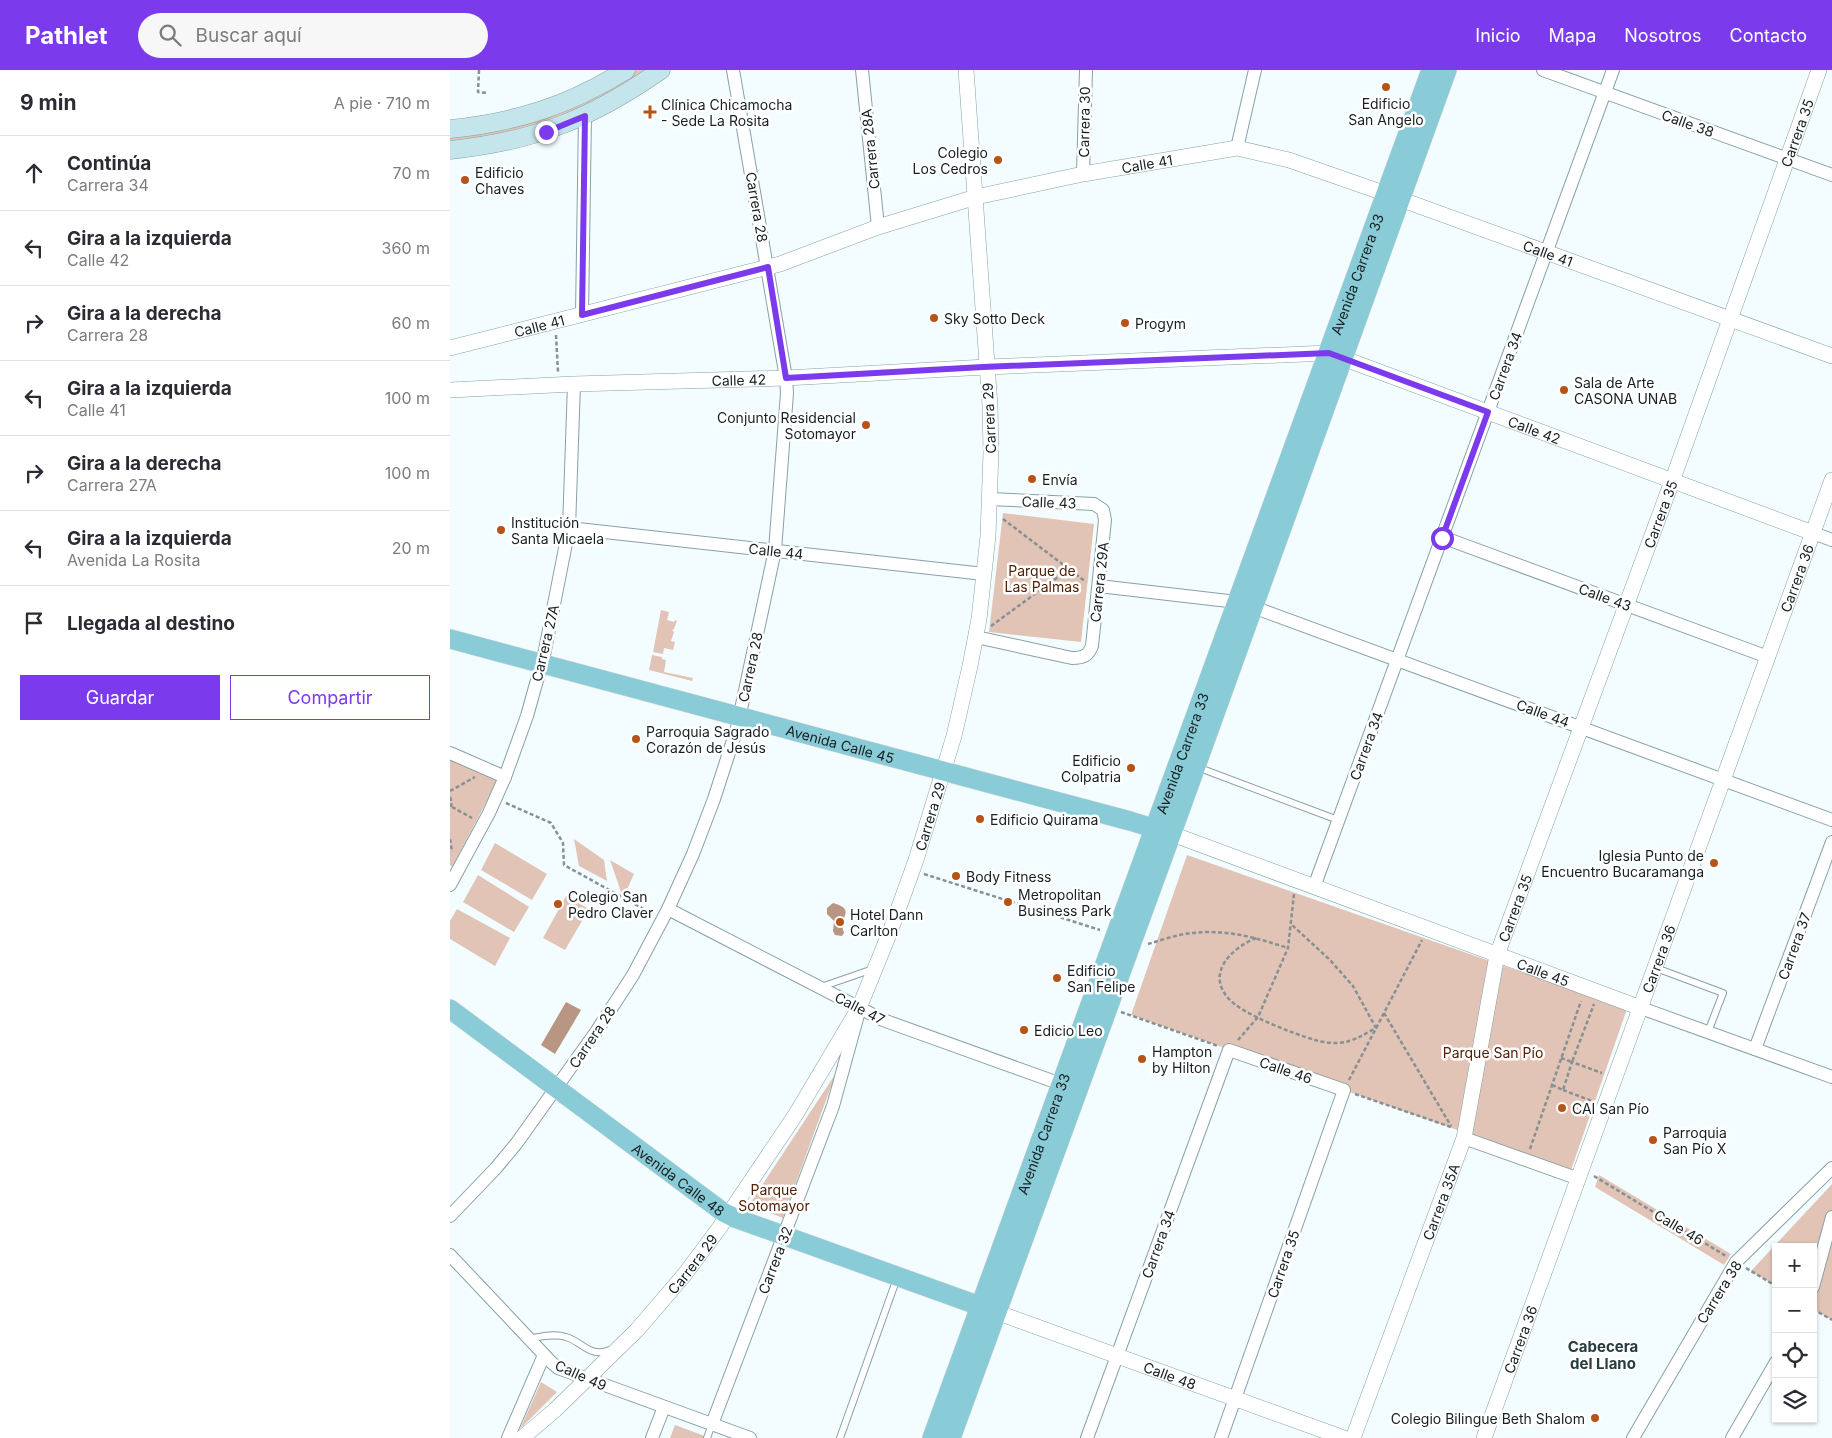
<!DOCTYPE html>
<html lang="es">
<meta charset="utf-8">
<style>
:root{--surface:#fff;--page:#f7f7f7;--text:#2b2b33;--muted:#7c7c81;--line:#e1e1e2;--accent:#7c3aed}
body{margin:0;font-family:Inter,sans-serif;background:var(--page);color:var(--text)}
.controls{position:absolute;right:15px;bottom:15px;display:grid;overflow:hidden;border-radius:0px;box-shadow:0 1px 4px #0004}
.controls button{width:45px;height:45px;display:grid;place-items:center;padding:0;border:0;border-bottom:1px solid var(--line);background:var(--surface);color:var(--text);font:25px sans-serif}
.stop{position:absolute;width:15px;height:15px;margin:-11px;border:4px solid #7c3aed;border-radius:50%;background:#fff}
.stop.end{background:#7c3aed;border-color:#fff;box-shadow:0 1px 5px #0008}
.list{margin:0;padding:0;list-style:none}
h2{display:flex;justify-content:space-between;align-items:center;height:65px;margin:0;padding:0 20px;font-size:21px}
h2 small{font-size:16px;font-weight:400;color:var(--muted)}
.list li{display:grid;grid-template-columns:32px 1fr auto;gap:15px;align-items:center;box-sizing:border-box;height:75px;padding:0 20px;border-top:1px solid var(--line)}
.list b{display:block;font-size:19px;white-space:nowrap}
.list p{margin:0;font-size:16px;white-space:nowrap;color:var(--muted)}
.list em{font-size:16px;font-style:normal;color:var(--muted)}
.actions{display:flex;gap:10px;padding:15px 20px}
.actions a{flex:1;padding:11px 0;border:1px solid var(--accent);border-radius:0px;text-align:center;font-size:18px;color:var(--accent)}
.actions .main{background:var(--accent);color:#fff}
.icon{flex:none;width:28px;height:28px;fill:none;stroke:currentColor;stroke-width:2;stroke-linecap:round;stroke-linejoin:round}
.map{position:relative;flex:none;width:1382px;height:1368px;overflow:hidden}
header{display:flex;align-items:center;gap:30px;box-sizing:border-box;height:70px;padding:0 25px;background:var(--accent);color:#fff}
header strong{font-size:24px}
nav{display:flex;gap:28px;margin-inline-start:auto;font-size:18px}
.search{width:350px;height:45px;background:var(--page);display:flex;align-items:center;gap:12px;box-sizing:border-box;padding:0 18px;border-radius:28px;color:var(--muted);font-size:19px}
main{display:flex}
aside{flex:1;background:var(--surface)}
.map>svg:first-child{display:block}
.green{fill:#e2c4b7}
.water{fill:#b99584}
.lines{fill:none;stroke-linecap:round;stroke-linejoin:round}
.service-casing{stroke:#88a1a5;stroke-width:8}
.minor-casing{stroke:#88a1a5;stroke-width:14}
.tertiary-casing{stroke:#88a1a5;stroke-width:16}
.secondary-casing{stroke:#88a1a5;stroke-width:19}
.primary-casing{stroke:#d5d7d7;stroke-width:20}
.path{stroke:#879092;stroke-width:2.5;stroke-dasharray:4 2.5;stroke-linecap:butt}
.service{stroke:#fff;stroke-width:6}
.minor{stroke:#fff;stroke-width:12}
.tertiary{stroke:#fff;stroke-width:15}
.secondary{stroke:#c4e5eb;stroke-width:18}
.primary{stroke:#89cbd7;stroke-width:19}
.route{stroke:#7c3aed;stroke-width:6}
.poi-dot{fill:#b65319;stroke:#fff;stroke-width:2}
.labels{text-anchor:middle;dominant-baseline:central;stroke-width:5;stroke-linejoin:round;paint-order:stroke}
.poi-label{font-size:14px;fill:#172022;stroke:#fff;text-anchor:start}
.street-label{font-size:14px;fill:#172022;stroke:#fff}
.park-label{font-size:14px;fill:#502106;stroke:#fff}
.neighbourhood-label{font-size:15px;font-weight:bold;fill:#263c40;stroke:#fff}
</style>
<header>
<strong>Pathlet</strong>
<div class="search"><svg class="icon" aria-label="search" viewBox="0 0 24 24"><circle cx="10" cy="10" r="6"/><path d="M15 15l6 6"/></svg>Buscar aquí</div>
<nav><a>Inicio</a><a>Mapa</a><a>Nosotros</a><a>Contacto</a></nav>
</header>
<main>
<aside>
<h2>9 min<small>A pie · 710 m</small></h2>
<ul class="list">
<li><svg class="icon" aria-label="ahead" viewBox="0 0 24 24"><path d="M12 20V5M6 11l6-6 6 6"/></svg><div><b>Continúa</b><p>Carrera 34</p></div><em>70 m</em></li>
<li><svg class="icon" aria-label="left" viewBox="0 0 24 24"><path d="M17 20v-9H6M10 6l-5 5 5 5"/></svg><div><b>Gira a la izquierda</b><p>Calle 42</p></div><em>360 m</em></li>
<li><svg class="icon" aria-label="right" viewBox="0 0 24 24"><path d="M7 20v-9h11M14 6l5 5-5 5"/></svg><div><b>Gira a la derecha</b><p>Carrera 28</p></div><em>60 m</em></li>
<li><svg class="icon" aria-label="left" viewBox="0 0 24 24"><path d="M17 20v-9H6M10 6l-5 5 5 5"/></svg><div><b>Gira a la izquierda</b><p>Calle 41</p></div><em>100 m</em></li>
<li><svg class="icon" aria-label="right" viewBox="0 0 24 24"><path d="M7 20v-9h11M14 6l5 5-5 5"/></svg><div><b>Gira a la derecha</b><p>Carrera 27A</p></div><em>100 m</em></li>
<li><svg class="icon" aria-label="left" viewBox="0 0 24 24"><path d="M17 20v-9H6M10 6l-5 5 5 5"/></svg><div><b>Gira a la izquierda</b><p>Avenida La Rosita</p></div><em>20 m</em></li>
<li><svg class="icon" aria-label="arrive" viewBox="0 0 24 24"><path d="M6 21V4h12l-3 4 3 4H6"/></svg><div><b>Llegada al destino</b></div></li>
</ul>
<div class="actions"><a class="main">Guardar</a><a>Compartir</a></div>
</aside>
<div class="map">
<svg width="1382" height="1368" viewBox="0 0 1382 1368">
<rect width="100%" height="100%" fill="#f3fdff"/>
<!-- green -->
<g class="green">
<polygon points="186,0 198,0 156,28 82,59 0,73 0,63 152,21"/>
<polygon points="553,443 644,454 631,572 539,562"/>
<polygon points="211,540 219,542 217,550 224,552 225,550 227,551 224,559 222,560 224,562 221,571 225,572 223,580 214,578 213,584 203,582"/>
<polygon points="202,585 212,587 212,589 216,590 214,602 243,608 242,611 199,600"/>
<polygon points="0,686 49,708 2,797 0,795"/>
<polygon points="124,769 154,790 157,811 129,796"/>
<polygon points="45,773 97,804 82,830 31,800"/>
<polygon points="737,785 1177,939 1121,1100 681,945"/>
<polygon points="160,790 184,804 175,824 171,822"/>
<polygon points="28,805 79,837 64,862 13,832"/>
<polygon points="116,826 139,839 115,880 93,868"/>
<polygon points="7,839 60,868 45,896 0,869 0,851"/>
<polygon points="386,1003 333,1148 299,1135"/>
<polygon points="1149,1105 1281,1184 1274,1195 1145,1117"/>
<polygon points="1382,1114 1382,1250 1363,1239 1363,1177 1326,1177 1326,1216 1301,1201"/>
<polygon points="91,1312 107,1322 70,1359"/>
<polygon points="225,1355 260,1368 220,1368"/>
</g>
<!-- water -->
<g class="water">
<path d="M383 833C397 837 399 841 391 853L394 863 392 866 385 865 383 861 384 851 377 844V838Z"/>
<polygon points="116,932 131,940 105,984 91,975"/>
</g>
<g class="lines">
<defs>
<g id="service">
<polyline points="747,697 888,750"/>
<polyline points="1206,898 1273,923 1258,962"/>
<polyline points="371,917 423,899"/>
<path d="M80 1268C91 1267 105 1263 116 1267 133 1272 139 1288 160 1280"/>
<polyline points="257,1368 262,1354"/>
<polyline points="390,1368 447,1208"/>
</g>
<g id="minor">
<polyline points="412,0 428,157"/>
<polyline points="1093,0 1382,105"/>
<polyline points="787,78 805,0"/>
<polyline points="633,104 636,0"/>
<polyline points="132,245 135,46"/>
<polyline points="119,458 534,504"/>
<polyline points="1363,463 1382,470"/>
<polyline points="992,467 1318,587"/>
<polyline points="649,516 787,532"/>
<polyline points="803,537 1382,750"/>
<path d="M526 567 622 588C633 588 638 586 642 576L655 450 653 440 644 434 540 429"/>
<polyline points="0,683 55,707"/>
<polyline points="0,815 39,743 55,707 77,646 94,585 119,458 124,314"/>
<polyline points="864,817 1163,0"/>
<polyline points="218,839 433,950 611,1014"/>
<polyline points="1191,938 1382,1007"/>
<polyline points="1305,979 1382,772"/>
<polyline points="1014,1068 1129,1109"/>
<polyline points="0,1146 46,1098 66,1074 146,962 183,905 218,839 243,784 264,729 287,658 325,480 337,323 336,308 283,0"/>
<polyline points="0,1185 101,1292 108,1298 300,1368"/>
<polyline points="1363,1217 1382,1147"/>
<polyline points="262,1354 383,1036 408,945"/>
<polyline points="58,1368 94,1285"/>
<polyline points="202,1368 214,1337"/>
<polyline points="637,1368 779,980 894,1020 771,1368"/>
<polyline points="1183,1368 1286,1192 1382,1098"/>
<polyline points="1282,1368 1326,1292"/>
</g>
<g id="tertiary">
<path id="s1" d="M0 278 330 194 428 157 526 127 633 104 787 78 839 90 925 120 1382 286"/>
<path id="s2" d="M0 320 124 314 336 308 536 297 879 283 1363 463"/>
<path id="s3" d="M722 764 1191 938"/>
<path id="s4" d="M546 1242 894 1368"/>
<path id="s5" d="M72 1368 105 1340 187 1260 235 1204 270 1157 346 1044 409 938 440 862 466 790 504 666 520 596 529 549 538 466 541 382 540 336 516 0"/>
<path id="s6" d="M903 1368 1014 1068 1047 885 1224 406 1369 0"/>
<path id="s7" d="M1034 1368 1382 410"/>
</g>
<g id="secondary">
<path d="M0 59C67 52 118 36 176 0"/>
<path d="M0 80C85 71 141 49 211 0"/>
</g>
<g id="primary">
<path id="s8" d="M0 569 680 751 716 762"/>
<path id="s9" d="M0 939 273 1142 285 1148 541 1240"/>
<path id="s10" d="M482 1368 981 0"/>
<polyline points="501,1368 728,746 997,0"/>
</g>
</defs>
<!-- service casing -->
<use href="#service" class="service-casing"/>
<!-- minor casing -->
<use href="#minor" class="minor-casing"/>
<!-- tertiary casing -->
<use href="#tertiary" class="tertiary-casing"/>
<!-- secondary casing -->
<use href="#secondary" class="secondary-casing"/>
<!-- primary casing -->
<use href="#primary" class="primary-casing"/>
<!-- path -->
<g class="path">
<polyline points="29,0 28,22 38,23"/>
<polyline points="106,265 108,302"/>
<polyline points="553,449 636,512"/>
<polyline points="541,556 619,499"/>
<polyline points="0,721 25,707"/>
<polyline points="0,727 2,733 0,738"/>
<polyline points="56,733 101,753 113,773 114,795 201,843"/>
<polyline points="2,737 22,748"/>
<polyline points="0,769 2,782"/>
<polyline points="474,804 650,860"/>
<path d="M806 868C782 878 755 903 779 929 792 944 844 964 865 970 871 972 880 973 888 973 903 972 913 965 926 958L903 916 880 890 841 854"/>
<path d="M698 874C712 870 728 864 743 863 776 859 807 868 838 878"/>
<polyline points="671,942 768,976"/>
<polyline points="934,943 1001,1056"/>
<polyline points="788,970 808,947 838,878 844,824"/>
<polyline points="1111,988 1122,992 1144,934"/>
<polyline points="899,1010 972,870"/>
<polyline points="1102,1015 1113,1020 1122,992 1152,1003"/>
<polyline points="1113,1020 1142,1031"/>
<polyline points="905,1024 1001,1057"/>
<polyline points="1080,1079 1131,931"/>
<polyline points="1144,1106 1276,1186"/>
<polyline points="1296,1198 1326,1216"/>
<polyline points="1363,1239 1382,1250"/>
</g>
<!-- service -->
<use href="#service" class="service"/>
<!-- minor -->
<use href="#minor" class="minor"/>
<!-- tertiary -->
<use href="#tertiary" class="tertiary"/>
<!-- secondary -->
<use href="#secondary" class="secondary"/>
<!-- primary -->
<use href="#primary" class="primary"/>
</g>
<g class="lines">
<!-- route -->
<polyline class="route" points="96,62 135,46 132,245 318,197 336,308 533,297 879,283 1038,342 992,468"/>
</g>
<!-- markers -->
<g class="poi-dot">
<circle cx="936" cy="17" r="5"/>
<path d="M197.5 34.5h5v5h5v5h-5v5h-5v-5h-5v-5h5z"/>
<circle cx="548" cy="90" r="5"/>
<circle cx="15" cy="110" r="5"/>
<circle cx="484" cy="248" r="5"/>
<circle cx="675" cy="253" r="5"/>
<circle cx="1114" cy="320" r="5"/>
<circle cx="416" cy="355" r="5"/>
<circle cx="582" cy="409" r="5"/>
<circle cx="51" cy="460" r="5"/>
<circle cx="186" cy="669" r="5"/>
<circle cx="681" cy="698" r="5"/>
<circle cx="530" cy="749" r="5"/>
<circle cx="1264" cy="793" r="5"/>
<circle cx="506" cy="806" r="5"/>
<circle cx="558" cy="832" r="5"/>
<circle cx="108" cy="834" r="5"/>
<circle cx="390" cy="852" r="5"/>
<circle cx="607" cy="908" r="5"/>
<circle cx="574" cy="960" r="5"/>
<circle cx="692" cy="989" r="5"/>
<circle cx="1112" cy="1038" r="5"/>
<circle cx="1203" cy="1070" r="5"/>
<circle cx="1145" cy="1348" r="5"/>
</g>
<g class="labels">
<!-- poi labels -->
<g class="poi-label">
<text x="936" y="33" text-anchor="middle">Edificio<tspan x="936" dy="16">San Angelo</tspan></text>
<text x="211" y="34">Clínica Chicamocha<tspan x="211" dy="16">- Sede La Rosita</tspan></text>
<text x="538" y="82" text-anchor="end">Colegio<tspan x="538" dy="16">Los Cedros</tspan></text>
<text x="25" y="102">Edificio<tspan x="25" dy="16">Chaves</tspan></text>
<text x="494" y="248">Sky Sotto Deck</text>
<text x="685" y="253">Progym</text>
<text x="1124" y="312">Sala de Arte<tspan x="1124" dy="16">CASONA UNAB</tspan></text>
<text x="406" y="347" text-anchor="end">Conjunto Residencial<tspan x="406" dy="16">Sotomayor</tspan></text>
<text x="592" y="409">Envía</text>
<text x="61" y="452">Institución<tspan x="61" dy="16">Santa Micaela</tspan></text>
<text x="196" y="661">Parroquia Sagrado<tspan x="196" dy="16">Corazón de Jesús</tspan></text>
<text x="671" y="690" text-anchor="end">Edificio<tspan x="671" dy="16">Colpatria</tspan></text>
<text x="540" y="749">Edificio Quirama</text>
<text x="1254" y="785" text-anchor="end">Iglesia Punto de<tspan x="1254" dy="16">Encuentro Bucaramanga</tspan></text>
<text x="516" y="806">Body Fitness</text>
<text x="568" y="824">Metropolitan<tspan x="568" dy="16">Business Park</tspan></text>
<text x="118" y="826">Colegio San<tspan x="118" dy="16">Pedro Claver</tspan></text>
<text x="400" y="844">Hotel Dann<tspan x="400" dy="16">Carlton</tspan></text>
<text x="617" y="900">Edificio<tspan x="617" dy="16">San Felipe</tspan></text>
<text x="584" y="960">Edicio Leo</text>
<text x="702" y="981">Hampton<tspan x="702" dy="16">by Hilton</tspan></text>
<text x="1122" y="1038">CAI San Pío</text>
<text x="1213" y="1062">Parroquia<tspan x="1213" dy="16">San Pío X</tspan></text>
<text x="1135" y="1348" text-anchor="end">Colegio Bilingue Beth Shalom</text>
</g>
<!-- street labels -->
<g class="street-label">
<text transform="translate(634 52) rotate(-89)">Carrera 30</text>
<text transform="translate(1238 53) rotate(20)">Calle 38</text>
<text stroke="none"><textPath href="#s6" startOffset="1381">Carrera 35</textPath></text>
<text transform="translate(420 79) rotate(-96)">Carrera 28A</text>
<text stroke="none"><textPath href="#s1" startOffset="722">Calle 41</textPath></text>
<text transform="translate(307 137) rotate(80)">Carrera 28</text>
<text stroke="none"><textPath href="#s1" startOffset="1142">Calle 41</textPath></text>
<text stroke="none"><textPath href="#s10" startOffset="1239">Avenida Carrera 33</textPath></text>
<text stroke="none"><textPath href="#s1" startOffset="92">Calle 41</textPath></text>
<text transform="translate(1055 296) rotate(-70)">Carrera 34</text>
<text stroke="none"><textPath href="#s2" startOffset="289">Calle 42</textPath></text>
<text transform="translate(539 348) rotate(-93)">Carrera 29</text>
<text stroke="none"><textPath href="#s2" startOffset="1099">Calle 42</textPath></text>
<text transform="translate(599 432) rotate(2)">Calle 43</text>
<text stroke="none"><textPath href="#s6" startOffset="976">Carrera 35</textPath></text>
<text transform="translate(326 481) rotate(6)">Calle 44</text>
<text stroke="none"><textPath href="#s7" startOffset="915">Carrera 36</textPath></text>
<text transform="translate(649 512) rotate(-84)">Carrera 29A</text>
<text transform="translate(1155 527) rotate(20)">Calle 43</text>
<text transform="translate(95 573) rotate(-77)">Carrera 27A</text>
<text transform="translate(300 597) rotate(-78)">Carrera 28</text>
<text transform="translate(1093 643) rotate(20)">Calle 44</text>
<text stroke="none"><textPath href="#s8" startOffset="404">Avenida Calle 45</textPath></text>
<text transform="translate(916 676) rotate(-70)">Carrera 34</text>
<text stroke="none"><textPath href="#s10" startOffset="729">Avenida Carrera 33</textPath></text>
<text stroke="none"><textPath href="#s5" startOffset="754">Carrera 29</textPath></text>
<text stroke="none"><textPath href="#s6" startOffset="556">Carrera 35</textPath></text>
<text transform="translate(1344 876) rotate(-70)">Carrera 37</text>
<text stroke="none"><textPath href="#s7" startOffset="510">Carrera 36</textPath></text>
<text stroke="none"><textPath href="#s3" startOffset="396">Calle 45</textPath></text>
<text transform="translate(410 938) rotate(27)">Calle 47</text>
<text transform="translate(142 967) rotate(-56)">Carrera 28</text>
<text transform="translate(836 1000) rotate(19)">Calle 46</text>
<text stroke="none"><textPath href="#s10" startOffset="324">Avenida Carrera 33</textPath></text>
<text stroke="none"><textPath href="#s9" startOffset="285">Avenida Calle 48</textPath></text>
<text stroke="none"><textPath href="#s6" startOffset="252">Carrera 35A</textPath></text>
<text transform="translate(1229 1157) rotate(31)">Calle 46</text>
<text transform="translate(708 1174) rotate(-70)">Carrera 34</text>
<text transform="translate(325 1190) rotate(-69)">Carrera 32</text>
<text stroke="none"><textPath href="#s5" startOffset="244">Carrera 29</textPath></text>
<text transform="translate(833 1194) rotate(-71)">Carrera 35</text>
<text transform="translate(1269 1222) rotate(-58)">Carrera 38</text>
<text stroke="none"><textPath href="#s7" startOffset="105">Carrera 36</textPath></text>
<text transform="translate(131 1305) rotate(24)">Calle 49</text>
<text stroke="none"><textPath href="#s4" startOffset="185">Calle 48</textPath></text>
</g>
<!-- park labels -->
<g class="park-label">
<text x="592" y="500">Parque de<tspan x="592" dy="16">Las Palmas</tspan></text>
<text x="1043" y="982">Parque San Pío</text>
<text x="324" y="1119">Parque<tspan x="324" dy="16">Sotomayor</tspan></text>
</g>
<!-- neighbourhood labels -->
<g class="neighbourhood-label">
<text x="1153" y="1276">Cabecera<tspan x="1153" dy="17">del Llano</tspan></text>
</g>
</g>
</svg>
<div class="controls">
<button>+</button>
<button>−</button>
<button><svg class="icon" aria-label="locate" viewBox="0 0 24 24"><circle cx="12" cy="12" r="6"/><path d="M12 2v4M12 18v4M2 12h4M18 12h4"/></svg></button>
<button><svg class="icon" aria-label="layers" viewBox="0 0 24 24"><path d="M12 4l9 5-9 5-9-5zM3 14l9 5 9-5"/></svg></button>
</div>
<div class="stop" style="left:992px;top:468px"></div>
<div class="stop end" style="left:96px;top:62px"></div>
</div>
</main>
